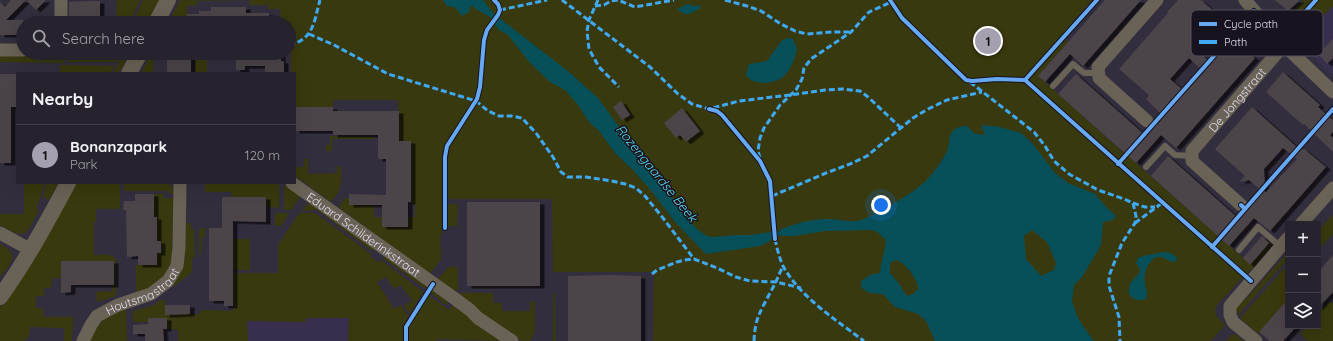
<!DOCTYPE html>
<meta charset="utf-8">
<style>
:root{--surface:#26222e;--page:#2e2a36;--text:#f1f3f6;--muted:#a4a4aa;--line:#423f4a;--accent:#a5a0b0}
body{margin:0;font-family:Quicksand,sans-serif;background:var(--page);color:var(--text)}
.controls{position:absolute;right:12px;bottom:12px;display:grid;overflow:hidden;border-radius:0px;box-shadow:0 4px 16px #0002}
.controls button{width:36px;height:36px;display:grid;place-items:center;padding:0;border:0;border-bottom:1px solid var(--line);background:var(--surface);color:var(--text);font:20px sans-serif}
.you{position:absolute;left:881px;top:205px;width:14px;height:14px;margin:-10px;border:3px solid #fff;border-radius:50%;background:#1a73e8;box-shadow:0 0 0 6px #1a73e833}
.badge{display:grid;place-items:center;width:26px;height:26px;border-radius:50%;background:var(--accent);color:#111;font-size:13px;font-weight:700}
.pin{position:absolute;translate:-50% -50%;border:2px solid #fff;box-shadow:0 1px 4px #0006}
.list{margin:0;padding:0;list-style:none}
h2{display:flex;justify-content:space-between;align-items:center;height:52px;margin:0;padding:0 16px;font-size:17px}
h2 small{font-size:13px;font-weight:400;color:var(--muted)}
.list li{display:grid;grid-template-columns:26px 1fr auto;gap:12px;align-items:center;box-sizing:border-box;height:60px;padding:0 16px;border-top:1px solid var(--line)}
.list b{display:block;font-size:15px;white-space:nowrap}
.list p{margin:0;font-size:13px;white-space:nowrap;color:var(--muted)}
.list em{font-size:13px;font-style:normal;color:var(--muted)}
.icon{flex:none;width:22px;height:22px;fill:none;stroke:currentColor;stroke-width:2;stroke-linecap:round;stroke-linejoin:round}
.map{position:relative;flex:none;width:1333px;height:341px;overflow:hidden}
.search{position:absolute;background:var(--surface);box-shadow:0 4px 16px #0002;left:16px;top:16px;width:280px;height:44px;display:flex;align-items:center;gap:10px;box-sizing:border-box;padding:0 14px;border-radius:22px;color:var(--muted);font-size:15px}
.panel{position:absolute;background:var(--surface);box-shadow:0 4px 16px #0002;left:16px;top:72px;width:280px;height:112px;border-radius:0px}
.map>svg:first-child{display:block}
.built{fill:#382e4d}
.green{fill:#38390e}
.water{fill:#07505a;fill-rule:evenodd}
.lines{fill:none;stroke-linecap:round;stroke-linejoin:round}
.stream{stroke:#07505a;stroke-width:3.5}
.building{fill:#4c4449;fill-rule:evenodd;filter:url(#shadow)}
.service{stroke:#696256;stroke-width:6}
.minor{stroke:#696256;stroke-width:13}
.tertiary{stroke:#696256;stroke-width:16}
.quiet{stroke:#3fa9f5;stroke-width:3;stroke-dasharray:6 3;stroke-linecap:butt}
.cycleway-casing{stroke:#17131f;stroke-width:6}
.cycleway{stroke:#66a8f1;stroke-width:4}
.labels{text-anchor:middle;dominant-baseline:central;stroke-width:3;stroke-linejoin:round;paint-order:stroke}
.street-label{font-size:12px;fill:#e2ddee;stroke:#17131f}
.water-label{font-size:13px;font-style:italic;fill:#57d9ed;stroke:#17131f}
.key{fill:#17131f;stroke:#54505d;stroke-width:1}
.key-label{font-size:11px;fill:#e2ddee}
</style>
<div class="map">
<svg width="1333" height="341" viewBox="0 0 1333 341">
<defs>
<filter id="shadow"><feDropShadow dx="4.5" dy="2.5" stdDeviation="0" flood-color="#0009"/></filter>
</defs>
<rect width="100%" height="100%" fill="#332e3d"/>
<!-- built -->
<g class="built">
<polygon points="1333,6 1333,76 1298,42"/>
<polygon points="306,318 349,318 348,341 248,341 247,321 306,322"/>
</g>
<!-- green -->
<g class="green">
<polygon points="117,0 140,0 129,23 116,23"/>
<polygon points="143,0 160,0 147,23 132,23"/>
<path d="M180 0H1092L1025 77 1024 82 1159 203 1160 206 1162 205 1243 277 1216 306C1213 315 1219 319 1225 325L1211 341H653L654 275 655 273 654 272H553L552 199H447L448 152 451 144 469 114 466 112 454 132 444 146 442 155V235H440L441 259 430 274 338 207 345 198H349V205H374V217H382V227H408V217H415V205L411 202V141H399L398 100H334L333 107H295V73H291V49L289 48V23H281L280 9H268V5H250L249 0 197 1V5L187 6V23H168Z"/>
<polygon points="1303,0 1313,0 1287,30 1281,25"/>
<polygon points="1319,0 1333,0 1333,6 1298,42 1289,34"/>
<polygon points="1065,39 1068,42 1038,76 1125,154 1119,160 1029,80"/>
<polygon points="116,53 120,53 117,62 67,62 68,57 115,56"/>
<polygon points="122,53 130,53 119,73 114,73"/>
<polygon points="152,53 157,53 154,60 153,73 141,73"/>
<polygon points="0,55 64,55 64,63 0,62"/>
<rect x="195" y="59" width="12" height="14"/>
<polygon points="60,65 115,66 111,73 60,73"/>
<polygon points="330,136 375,137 375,139 332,139 332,151 326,151 326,145 330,145"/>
<polygon points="1128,156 1218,236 1212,243 1122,163"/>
<path d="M304 159H308V174L337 173V166H341C341 183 343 188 331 202L295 176V167H304Z"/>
<path d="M24 183H44L41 196 36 208 39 210C25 235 28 241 0 225V214H24Z"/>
<polygon points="46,183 58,183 49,200 43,197"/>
<path d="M76 183H120V209H96V222H94V255C102 255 112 252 116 260V296L97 302 96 292 112 291 113 285 61 278H52L51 288H44V296H36V308H43L44 317H73L72 341H64V328L30 327 29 336 24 341H0V307L27 271Z"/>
<polygon points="124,183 167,183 171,186 174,194 169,194 169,191 124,191"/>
<polygon points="205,183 277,183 279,184 279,208 267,207 266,197 231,197 231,192 205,192"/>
<polygon points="284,185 301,195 291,210 284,210"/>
<polygon points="154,194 164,194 164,198 174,198 172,262 163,278 152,287 136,294 136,265 138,265"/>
<polygon points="309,201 374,248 372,251 317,210 302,211"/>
<polygon points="447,204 458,204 457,226 447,226"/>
<polygon points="275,213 289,213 281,226 275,226"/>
<polygon points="299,213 315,213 371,254 370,256 379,263 381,260 423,292 410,314 404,305 412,301 401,285 394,289 386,277 377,282 394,309 401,305 408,317 403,327 403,341 348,341 349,318 306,318 306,322 247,321 248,341 178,341 178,330 167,329 148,322 133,322 133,311 154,305 160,300 165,300 165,315 200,314 201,310 233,311 233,273 278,273 278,245"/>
<polygon points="1332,215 1333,216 1333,234 1318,251 1318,231"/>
<polygon points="185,223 191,223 191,229 194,229 195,257 192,258 192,272 173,287 171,285 184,263 185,256"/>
<polygon points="199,228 205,228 205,237 202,237 201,255 199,255"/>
<rect x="233" y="239" width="17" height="31"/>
<polygon points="1221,239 1250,264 1270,242 1272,245 1247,274 1215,246"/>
<path d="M0 244C21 255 11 262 0 277Z"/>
<polygon points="1288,252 1288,259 1238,315 1236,308 1241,298 1244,301"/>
<polygon points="385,255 427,286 425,289 383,258"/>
<polygon points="1288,264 1288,284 1286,287 1288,288 1288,299 1258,334 1240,318"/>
<polygon points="448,267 458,267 458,289 454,293 437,280"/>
<polygon points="431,289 450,300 446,305 429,292"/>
<polygon points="460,293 493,293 493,303 502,303 502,311 530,311 530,301 533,301 535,303 535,332 530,341 522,341 457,297"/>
<polygon points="553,293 555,293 556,341 553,341"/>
<polygon points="428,295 449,310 455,303 503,341 437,339 437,341 408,341 408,329 410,325"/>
<polygon points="1329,301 1333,304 1333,341 1308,341 1300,334 1307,326 1318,326 1318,314"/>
<path d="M126 309 127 341H89C102 318 102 319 126 309Z"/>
<polygon points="1232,334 1236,335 1243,341 1226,341"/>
</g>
<!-- water -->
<g class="water">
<path d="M443 0H483L494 14 569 72 598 98 657 179 671 195 684 215 696 228 705 235 712 237 736 235H750L772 232 773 238 768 242 760 246 706 254 675 222 653 193 633 170 615 153 599 131 589 122 578 105 565 90 550 82 529 62 508 35 499 30 490 17 474 8 473 5 470 7 469 12 462 16C457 10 456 6 447 6Z"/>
<polygon points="688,4 694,6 698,5 701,8 689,14 684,14 677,9"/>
<path d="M788 38 793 39 797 49C795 58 791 69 785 75 776 85 753 86 746 75L749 64 767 61 782 40Z"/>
<path d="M982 125 1000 127 1021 133 1033 144 1055 173 1068 183 1095 194 1106 207 1116 216 1113 220 1103 222 1101 245 1082 277 1074 285 1072 301 1077 316 1085 329 1094 341H935L926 321 918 314 895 307 883 294 870 293 861 288V281L872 274 880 273C881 261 885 252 886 240L877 232 872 230 825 231 795 236H781L779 230C794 224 810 219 826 219 836 219 847 222 857 221 869 219 906 197 916 189 927 182 944 161 948 148 950 142 948 136 953 131 957 127 962 126 967 126L974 133 983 135 985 133 982 129ZM1032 230 1047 242 1056 263 1054 270 1041 276 1026 259 1024 236ZM896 260C906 263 918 279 918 289L914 293 908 296 902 290 901 286 890 273V263Z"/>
<path d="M1163 252 1171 253 1177 258 1176 261 1172 262 1162 257H1156C1147 263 1143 273 1145 283 1145 291 1149 290 1146 299 1138 302 1127 299 1129 288 1130 281 1137 277 1140 272L1139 267 1136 263 1138 258C1146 254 1154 255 1163 252Z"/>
</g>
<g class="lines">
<!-- stream -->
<polyline class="stream" points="769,236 785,232"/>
</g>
<!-- building -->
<g class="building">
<polygon points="11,0 46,0 36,10 26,0 6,20 23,20 23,35 0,35 0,2 5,7"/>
<polygon points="1105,0 1141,0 1083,66 1070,54 1045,82 1038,76"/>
<path d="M1178 0H1201L1227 23 1219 32 1216 29 1197 50 1211 63 1233 38 1243 47 1247 42 1255 49 1250 54 1255 58 1176 148 1161 135 1136 163 1058 94 1076 74 1146 136 1164 117 1146 99 1149 95 1119 69 1168 13 1167 12ZM1189 58 1204 72 1185 92 1170 79Z"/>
<polygon points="1275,0 1300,0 1288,11"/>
<polygon points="89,1 100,1 100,23 69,23 69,2"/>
<polygon points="211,7 246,7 246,13 269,13 269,23 187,23 187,14 199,14 199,11 211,11"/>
<polygon points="1333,39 1333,58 1327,64 1318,54"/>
<rect x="167" y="53" width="24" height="20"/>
<polygon points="236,53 245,53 245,57 262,57 262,53 281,53 281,61 284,61 284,73 265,73 265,66 245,66 245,70 236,70"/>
<polygon points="1283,72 1320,105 1318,107 1333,120 1333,132 1330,135 1333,138 1333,152 1304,124 1303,125 1266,92"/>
<polygon points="0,74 17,74 17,107 11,107 11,163 0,163"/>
<polygon points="621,101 630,115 622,120 613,107"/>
<polygon points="295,107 333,107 333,111 399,111 399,141 411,141 411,202 408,202 408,227 382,227 382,205 349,205 349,194 386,195 386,159 378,159 378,135 333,135 333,131 295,131"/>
<path d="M1252 107 1300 150 1304 149 1326 167 1270 231 1254 218 1229 246 1151 176 1168 156 1239 219 1263 192 1249 180 1239 182 1245 176 1215 149ZM1283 148 1297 159 1265 193 1264 169Z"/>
<polygon points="682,108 700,131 686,142 680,135 676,138 664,123"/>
<polygon points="135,194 154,194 154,217 157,217 157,241 161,241 161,253 157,253 157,265 138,265 138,256 127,257 126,210 123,210 124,201 135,201"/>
<polygon points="222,197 266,197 266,222 233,221 233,306 224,306 224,301 209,301 209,228 222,228"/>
<rect x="467" y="202" width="73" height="84"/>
<polygon points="1262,236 1269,243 1250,265 1243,258"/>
<polygon points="1333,255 1333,292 1318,308 1318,272"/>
<polygon points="61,261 114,261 114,285 71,285 71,292 61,293"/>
<polygon points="610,275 641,276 641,341 568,341 568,276"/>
<polygon points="1288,299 1288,326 1297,326 1283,341 1270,341 1259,332"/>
<polygon points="165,305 190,305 190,314 165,315"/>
<polygon points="148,318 167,318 167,329 163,329 164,341 145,341 145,334 133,334 133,325 148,324"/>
</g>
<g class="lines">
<!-- service -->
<g class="service">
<polyline points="1053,86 1073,64 1084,73 1098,73"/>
<polyline points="1146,167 1165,146 1175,155 1192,156"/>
<polyline points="1239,250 1258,227 1281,247"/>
</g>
<!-- minor -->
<g class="minor">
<polyline points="61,0 61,23"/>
<polyline points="1245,0 1284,45 1333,92"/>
<polyline points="0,50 23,50"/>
<polyline points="1147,121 1099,78 1098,67 1157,0"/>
<path id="s1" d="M292 183 454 298 470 310 478 318 512 341"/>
<path id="s2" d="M1241 205 1192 161V151L1284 45"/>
<polyline points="1301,224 1333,188"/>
<polyline points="0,233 31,250"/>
<path id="s3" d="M83 341 91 325 97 316 118 305 151 294 168 281 177 266 179 247 180 183"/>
<polyline points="1256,341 1233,322 1230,315 1230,306 1288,238"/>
</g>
<!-- tertiary -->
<g class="tertiary">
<polyline points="156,23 168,0"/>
<polyline points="129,73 140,53"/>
<path d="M0 297C26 261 47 222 68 183"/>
</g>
<!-- quiet -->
<g class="quiet">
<polyline points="562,0 650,67 678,94 692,104 709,109 739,101 790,95 825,90 843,89 860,91 868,97 901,128"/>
<polyline points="598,0 589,20 587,31 589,49 599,67 619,87"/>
<polyline points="725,0 747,6 761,11 781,24 795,31 807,34 832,32 851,32"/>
<polyline points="595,6 604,5 611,1 618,0 635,7 674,0"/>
<polyline points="500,10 547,0"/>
<polyline points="309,34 334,45 388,74 476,101 488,111 499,116 511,116 522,118 536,133 553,157 561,172 568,177 586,177 612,181 625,184 636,188 645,196 663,218 694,259"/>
<path d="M289 45C314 40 314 21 320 0"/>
<polyline points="970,82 1034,132 1045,146 1054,161 1069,174 1098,190 1124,199 1133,203 1136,216 1135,223 1122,243 1109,276 1109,286 1119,317 1120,341"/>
<polyline points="760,158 758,151 760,138 764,128 780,105 796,90 802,79 804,68 811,59 851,32 869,12 893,1"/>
<polyline points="772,196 826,173 850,164 867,156 913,118 928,109 947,100 982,92"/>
<polyline points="1133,203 1145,207 1155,207"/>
<polyline points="1135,223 1162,203"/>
<path d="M775 239C777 248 779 257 783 266 800 297 836 320 864 341"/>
<polyline points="652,274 657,270 677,262 685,260 694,259 717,268 736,277 750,281 776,282 801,288"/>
<path d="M754 341C755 317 761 311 771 291 776 283 779 274 783 266"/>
</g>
<defs>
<g id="cycleway">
<polyline points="890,0 902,18 966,80 972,81 997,79 1025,80 1251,281"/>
<polyline points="1280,40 1316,0"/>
<polyline points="1025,80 1097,0"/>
<polyline points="709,109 717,111 722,115 760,161 770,181 775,239"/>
<polyline points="1118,164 1254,11"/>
<polyline points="1241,205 1245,209 1333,109"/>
<polyline points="445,228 445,157 447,146 477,99 480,87 484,40 487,30 498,15 500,10 498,4 494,0"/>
<polyline points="1212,247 1245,209"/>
<polyline points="406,341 406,327 433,284"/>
</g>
</defs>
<!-- cycleway casing -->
<use href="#cycleway" class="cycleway-casing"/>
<!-- cycleway -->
<use href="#cycleway" class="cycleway"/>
</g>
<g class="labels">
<!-- street labels -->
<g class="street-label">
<text stroke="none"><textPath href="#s2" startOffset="144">De Jongstraat</textPath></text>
<text stroke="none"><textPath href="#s1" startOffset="88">Eduard Schilderinkstraat</textPath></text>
<text stroke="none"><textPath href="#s3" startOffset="81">Houtsmastraat</textPath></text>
</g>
<!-- water labels -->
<g class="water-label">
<text transform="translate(657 173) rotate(51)">Rozengaardse Beek</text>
</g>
</g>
<!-- legend -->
<rect x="1191" y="10" width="132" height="46" rx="6" class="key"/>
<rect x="1199" y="22" width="18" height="4" fill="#66a8f1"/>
<rect x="1199" y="40" width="18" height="4" fill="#3fa9f5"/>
<g class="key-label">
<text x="1224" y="28">Cycle path</text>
<text x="1224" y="46">Path</text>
</g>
</svg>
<div class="controls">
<button>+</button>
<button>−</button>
<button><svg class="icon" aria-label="layers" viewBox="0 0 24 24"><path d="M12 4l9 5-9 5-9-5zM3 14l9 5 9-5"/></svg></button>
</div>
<div class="you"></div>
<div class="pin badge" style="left:988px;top:41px">1</div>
<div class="search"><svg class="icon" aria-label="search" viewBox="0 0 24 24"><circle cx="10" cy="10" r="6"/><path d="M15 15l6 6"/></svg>Search here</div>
<section class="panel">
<h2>Nearby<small></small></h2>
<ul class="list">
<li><span class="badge">1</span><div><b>Bonanzapark</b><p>Park</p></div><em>120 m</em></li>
</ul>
</section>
</div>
